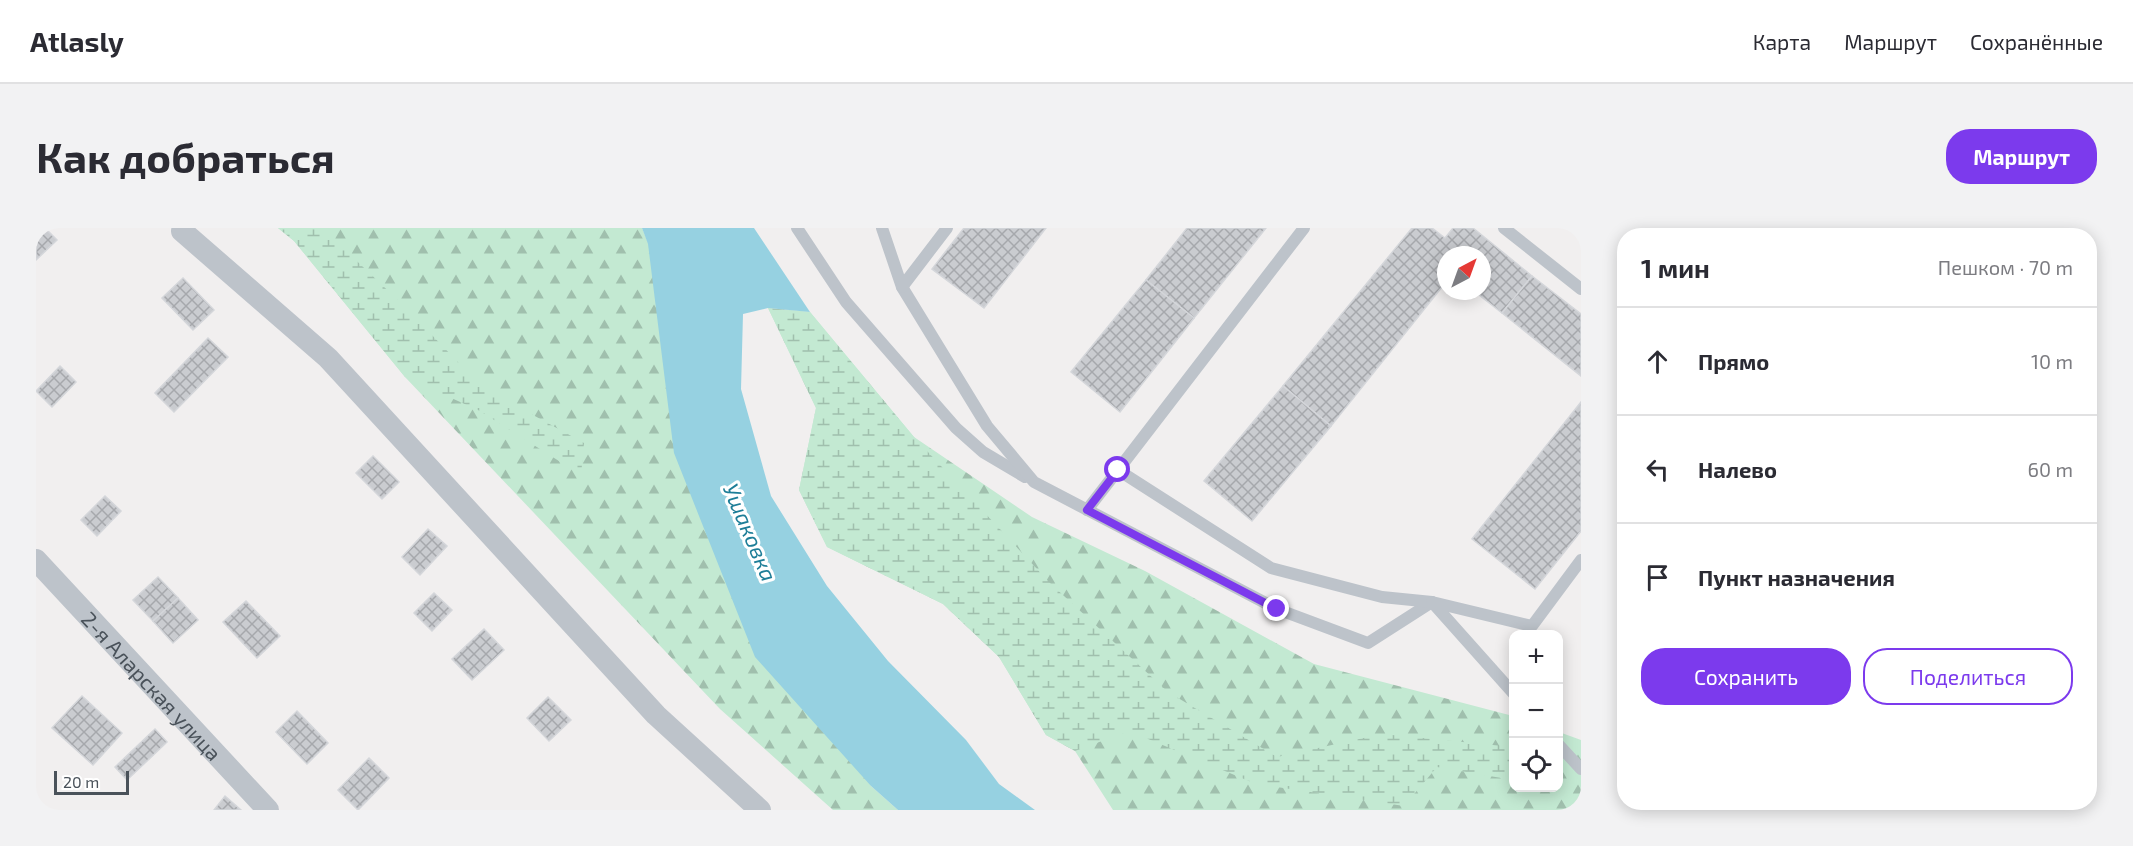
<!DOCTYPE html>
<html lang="ru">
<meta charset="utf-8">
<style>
:root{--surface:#fff;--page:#f2f2f3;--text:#2b2b33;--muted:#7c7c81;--line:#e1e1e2;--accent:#7c3aed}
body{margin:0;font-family:"Exo 2",sans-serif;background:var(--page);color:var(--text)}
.controls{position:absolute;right:18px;bottom:18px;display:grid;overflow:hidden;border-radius:12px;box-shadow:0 3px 15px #0003}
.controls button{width:54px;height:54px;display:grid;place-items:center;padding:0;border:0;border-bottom:2px solid var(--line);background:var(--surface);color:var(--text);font:30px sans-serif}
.compass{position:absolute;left:1401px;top:18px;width:54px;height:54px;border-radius:50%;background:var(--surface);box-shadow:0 3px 15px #0003;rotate:41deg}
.scale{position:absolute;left:18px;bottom:15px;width:75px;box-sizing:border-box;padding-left:6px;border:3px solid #4a525a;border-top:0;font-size:16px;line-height:21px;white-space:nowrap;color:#4a525a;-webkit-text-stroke:4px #fff;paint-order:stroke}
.stop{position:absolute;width:18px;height:18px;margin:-14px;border:4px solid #7c3aed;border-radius:50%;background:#fff}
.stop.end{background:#7c3aed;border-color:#fff;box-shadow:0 2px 6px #0008}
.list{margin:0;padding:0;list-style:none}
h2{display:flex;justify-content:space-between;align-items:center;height:78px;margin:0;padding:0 24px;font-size:26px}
h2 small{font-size:20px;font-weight:400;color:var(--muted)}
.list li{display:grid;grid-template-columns:39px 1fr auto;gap:18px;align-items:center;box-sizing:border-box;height:108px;padding:0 24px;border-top:2px solid var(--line)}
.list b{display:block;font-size:22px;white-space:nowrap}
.list em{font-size:20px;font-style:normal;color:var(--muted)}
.actions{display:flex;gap:12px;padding:18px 24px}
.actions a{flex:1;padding:14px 0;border:2px solid var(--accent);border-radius:24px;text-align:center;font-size:21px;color:var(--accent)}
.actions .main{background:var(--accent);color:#fff}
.icon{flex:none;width:33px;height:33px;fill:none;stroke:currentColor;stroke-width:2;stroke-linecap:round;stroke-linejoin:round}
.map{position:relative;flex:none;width:1545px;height:582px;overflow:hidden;border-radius:24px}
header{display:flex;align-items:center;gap:36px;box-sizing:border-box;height:84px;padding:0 30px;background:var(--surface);border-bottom:2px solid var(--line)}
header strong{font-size:28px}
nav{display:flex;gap:33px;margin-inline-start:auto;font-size:21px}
.intro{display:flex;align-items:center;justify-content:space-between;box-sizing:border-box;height:144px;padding:0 36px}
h1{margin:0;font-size:42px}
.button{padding:15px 27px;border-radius:24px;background:var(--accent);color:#fff;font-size:21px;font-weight:700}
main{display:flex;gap:36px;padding:0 36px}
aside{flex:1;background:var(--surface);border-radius:24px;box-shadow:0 3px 15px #0003}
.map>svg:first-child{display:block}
.forest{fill:url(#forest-firs)}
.wetland{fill:url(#wetland-marsh)}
.water{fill:#96d1e1}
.building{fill:url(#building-cross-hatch);stroke:#d4d6da;stroke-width:1.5}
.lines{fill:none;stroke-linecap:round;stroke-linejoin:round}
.service{stroke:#bdc3ca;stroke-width:12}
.minor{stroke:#bdc3ca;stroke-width:22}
.route{stroke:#7c3aed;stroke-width:8}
.labels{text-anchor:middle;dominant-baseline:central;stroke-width:6;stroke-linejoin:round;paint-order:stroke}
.street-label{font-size:21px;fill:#4a525a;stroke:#fff}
.water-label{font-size:22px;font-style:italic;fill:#1e7e98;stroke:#fff}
</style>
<header>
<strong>Atlasly</strong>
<nav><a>Карта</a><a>Маршрут</a><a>Сохранённые</a></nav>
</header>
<div class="intro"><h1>Как добраться</h1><a class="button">Маршрут</a></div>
<main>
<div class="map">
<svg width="1545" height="582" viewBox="0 0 1545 582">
<defs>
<pattern id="forest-firs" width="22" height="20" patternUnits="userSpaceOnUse" patternTransform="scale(1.5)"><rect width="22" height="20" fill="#c3e9d2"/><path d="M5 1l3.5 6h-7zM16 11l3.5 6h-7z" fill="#a0bfad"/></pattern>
<pattern id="wetland-marsh" width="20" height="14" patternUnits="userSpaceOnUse" patternTransform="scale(1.5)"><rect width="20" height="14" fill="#c3e9d2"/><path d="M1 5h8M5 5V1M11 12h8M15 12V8" fill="none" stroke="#a0bfad"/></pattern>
<pattern id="building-cross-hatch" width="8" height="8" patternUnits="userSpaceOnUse" patternTransform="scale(1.5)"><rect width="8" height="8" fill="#caccd0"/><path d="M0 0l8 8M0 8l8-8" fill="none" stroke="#a6a8ac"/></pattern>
</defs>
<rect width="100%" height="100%" fill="#f1efef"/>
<!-- forest -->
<g class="forest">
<polygon points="242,0 606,0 835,558 862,582 797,582 684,481 369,149 258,13"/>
<polygon points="732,80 774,84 878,209 996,289 1109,343 1278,436 1477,488 1478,560 1522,560 1523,504 1545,512 1545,582 1077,582 1039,523 1010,507 963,429 907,376 791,319 763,262 780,180"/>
</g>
<!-- wetland -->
<g class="wetland">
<polygon points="242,0 286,0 365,75 446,159 548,215 545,247 444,183 369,149 258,13"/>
<polygon points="732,80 774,84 878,209 1015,356 1132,464 1241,529 1346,506 1477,519 1477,552 1401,539 1368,578 1220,556 1093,503 1039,523 1010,507 963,429 907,376 791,319 763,262 780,180"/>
</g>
<!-- water -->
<polygon class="water" points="606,0 718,0 774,84 732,80 707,86 705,161 735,268 791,358 852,433 930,512 963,556 999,582 862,582 835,558 719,429 638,225 612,16"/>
<!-- building -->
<g class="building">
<polygon points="0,0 9,0 21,12 0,32"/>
<polygon points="928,0 1010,0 948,80 896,41"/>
<polygon points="1151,0 1230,0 1158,90 1110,52"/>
<polygon points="1376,0 1396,0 1409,10 1417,0 1437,0 1496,48 1466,85 1438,63 1446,63 1446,27 1410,27 1410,54 1295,198 1247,158"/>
<polygon points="1496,48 1545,86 1545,148 1466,85"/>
<polygon points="147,50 178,82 157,102 126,70"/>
<polygon points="1110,52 1158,90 1084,184 1035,144"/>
<polygon points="172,110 192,129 138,184 119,165"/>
<polygon points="24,138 40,154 16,179 0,163"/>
<polygon points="1247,158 1295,198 1216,293 1168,253"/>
<polygon points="1545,174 1545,303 1499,361 1436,311"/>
<polygon points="337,228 363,254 346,271 320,245"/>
<polygon points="69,268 85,283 61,308 45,292"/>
<polygon points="392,301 411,318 384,347 366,329"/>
<polygon points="122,349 142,370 117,393 97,372"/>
<polygon points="398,365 416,382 396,403 378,385"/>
<polygon points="142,370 162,392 137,415 117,393"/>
<polygon points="210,373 244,408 221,430 187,394"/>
<polygon points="448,401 468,422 436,452 416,431"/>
<polygon points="46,468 86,505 57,537 16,500"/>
<polygon points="512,469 535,492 513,513 491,490"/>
<polygon points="261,483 292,515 271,536 240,504"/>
<polygon points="119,501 131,514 91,552 79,539"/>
<polygon points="333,530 353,550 322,582 302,562"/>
<polygon points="189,568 205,582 178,582"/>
</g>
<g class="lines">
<!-- service -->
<g class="service">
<polyline points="761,0 810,74 920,200 947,224 989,249"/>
<polyline points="846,0 866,59 951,198 998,254 1241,381 1332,415 1396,374"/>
<polyline points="1268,0 1082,242 1235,340 1346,369 1396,374 1496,398 1545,332"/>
<polyline points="1468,0 1545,61"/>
<polyline points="866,59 911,0"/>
<polyline points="1051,282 1082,242"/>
<polyline points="1396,374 1478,466"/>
<polyline points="1522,516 1545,541"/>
</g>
<!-- minor -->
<g class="minor">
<polyline points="146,3 292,130 620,487 724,582"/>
<path id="s1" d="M0 332 232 582"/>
</g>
</g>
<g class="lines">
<!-- route -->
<polyline class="route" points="1082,242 1051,282 1241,381"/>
</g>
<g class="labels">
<!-- street labels -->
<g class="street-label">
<text stroke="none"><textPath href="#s1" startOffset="171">2-я Аларская улица</textPath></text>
</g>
<!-- water labels -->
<g class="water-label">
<text transform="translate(715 304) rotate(67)">Ушаковка</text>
</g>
</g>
</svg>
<div class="controls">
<button>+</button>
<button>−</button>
<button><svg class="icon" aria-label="locate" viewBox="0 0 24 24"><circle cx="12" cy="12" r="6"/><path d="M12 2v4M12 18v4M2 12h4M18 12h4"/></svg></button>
</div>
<svg class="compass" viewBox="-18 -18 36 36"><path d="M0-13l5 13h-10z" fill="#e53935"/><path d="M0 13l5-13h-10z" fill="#7c7c81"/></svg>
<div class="scale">20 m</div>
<div class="stop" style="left:1082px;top:242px"></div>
<div class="stop end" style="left:1241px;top:381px"></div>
</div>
<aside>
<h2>1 мин<small>Пешком · 70 m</small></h2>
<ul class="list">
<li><svg class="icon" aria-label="ahead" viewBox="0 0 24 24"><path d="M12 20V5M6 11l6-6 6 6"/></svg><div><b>Прямо</b></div><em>10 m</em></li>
<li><svg class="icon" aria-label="left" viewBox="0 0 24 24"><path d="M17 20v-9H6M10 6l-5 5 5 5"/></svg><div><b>Налево</b></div><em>60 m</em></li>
<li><svg class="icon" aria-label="arrive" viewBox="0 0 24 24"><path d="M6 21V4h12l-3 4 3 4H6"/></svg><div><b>Пункт назначения</b></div></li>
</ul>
<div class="actions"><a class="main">Сохранить</a><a>Поделиться</a></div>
</aside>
</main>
